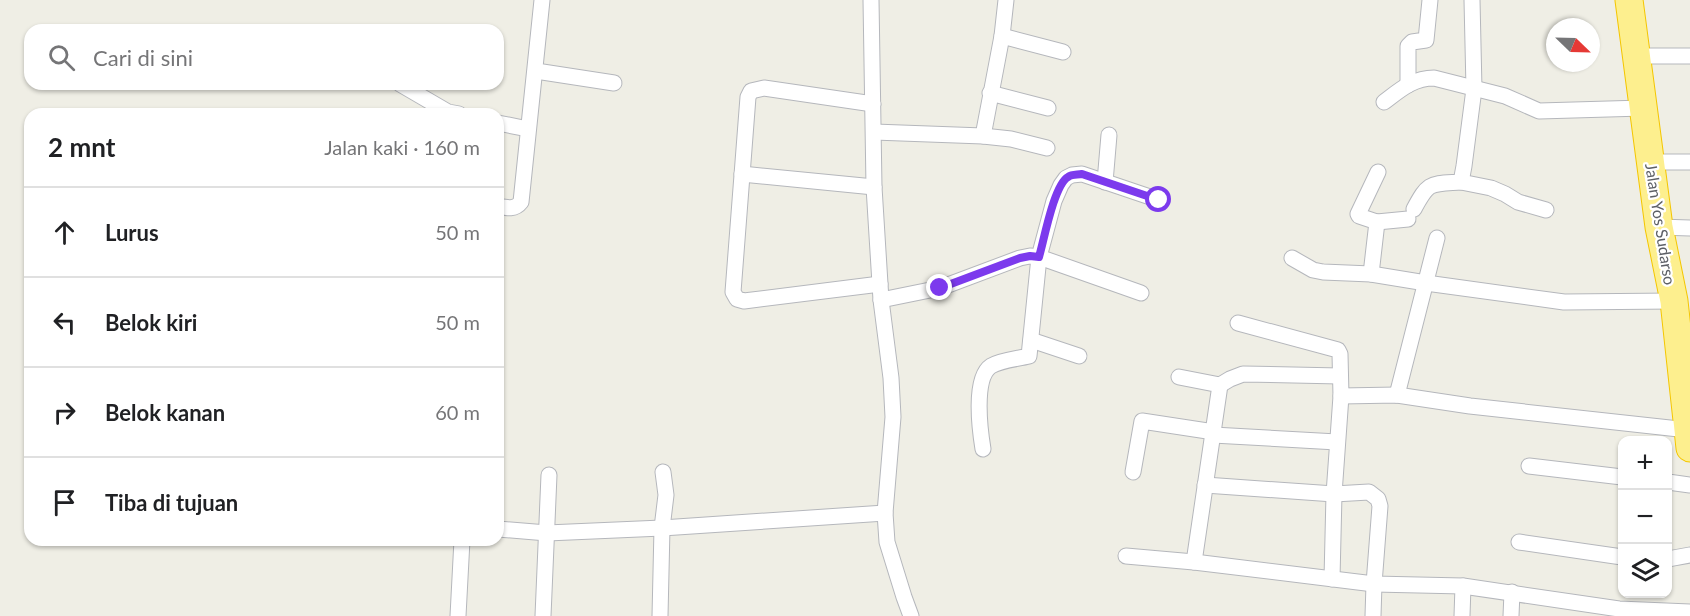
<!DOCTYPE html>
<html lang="id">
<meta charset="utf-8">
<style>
:root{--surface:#fff;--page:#f2f2f2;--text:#202124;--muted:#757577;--line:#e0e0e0}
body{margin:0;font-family:Lato,sans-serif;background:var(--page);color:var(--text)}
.controls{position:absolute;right:18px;bottom:18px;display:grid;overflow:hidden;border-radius:12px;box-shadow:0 2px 4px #0004}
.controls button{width:54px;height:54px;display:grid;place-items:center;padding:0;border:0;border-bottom:2px solid var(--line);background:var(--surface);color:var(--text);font:30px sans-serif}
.compass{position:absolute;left:1546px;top:18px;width:54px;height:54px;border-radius:50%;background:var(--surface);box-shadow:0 2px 4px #0004;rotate:113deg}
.stop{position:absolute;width:18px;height:18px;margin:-14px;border:4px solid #7c3aed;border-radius:50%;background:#fff}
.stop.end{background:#7c3aed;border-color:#fff;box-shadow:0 2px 6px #0008}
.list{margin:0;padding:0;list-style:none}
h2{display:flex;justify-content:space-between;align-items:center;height:78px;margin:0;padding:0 24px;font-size:26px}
h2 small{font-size:20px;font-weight:400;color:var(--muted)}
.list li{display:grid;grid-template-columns:39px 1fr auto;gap:18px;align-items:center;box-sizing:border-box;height:90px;padding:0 24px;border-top:2px solid var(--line)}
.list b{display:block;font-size:22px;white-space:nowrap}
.list em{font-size:20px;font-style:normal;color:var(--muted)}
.icon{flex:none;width:33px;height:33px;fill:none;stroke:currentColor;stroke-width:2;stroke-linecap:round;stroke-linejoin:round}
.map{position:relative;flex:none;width:1690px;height:616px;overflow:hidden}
.search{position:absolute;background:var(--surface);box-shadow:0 2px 4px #0004;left:24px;top:24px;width:480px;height:66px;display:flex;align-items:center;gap:15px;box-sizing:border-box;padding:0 21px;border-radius:18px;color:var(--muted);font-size:22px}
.panel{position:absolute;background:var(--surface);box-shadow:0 2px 4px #0004;left:24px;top:108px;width:480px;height:438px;border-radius:18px}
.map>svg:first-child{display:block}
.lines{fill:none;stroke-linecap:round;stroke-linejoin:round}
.street-casing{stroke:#b5b7bc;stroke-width:17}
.highway-casing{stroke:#f4c600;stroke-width:29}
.street{stroke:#fff;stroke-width:15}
.highway{stroke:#fdef8e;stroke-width:27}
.route{stroke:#7c3aed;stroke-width:8}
.labels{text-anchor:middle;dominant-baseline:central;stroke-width:4.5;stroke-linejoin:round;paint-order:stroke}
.street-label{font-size:16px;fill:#5d6066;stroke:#fff}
</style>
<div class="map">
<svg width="1690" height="616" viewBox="0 0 1690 616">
<rect width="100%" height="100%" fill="#efeee5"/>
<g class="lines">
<defs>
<g id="street">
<polyline points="871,0 874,187 881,300 891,378 893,417 885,513 887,542 904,597 911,616"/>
<polyline points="1002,36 1063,52"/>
<polyline points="1636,56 1690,56"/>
<polyline points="536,71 614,83"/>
<polyline points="400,84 448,112 459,114"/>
<polyline points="1408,85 1408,46 1412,42 1426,40 1430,0"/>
<polyline points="990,93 1048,108"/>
<path d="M1384 102C1400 90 1413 78 1434 78L1505 96 1539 111 1643 108"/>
<polyline points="873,104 764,88 751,91 748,97 733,292 737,299 744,301 880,284"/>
<polyline points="498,123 528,129"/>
<polyline points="874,132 983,136 1011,139 1047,148"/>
<polyline points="983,136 1002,36 1006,0"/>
<polyline points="1650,162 1690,162"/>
<polyline points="742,174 874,187"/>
<polyline points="1105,182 1109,135"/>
<polyline points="1461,182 1491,188 1505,194 1518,202 1546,210"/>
<path d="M498 206C507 208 515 210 521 202L542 0"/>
<path d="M1414 209C1429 181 1430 184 1461 182L1464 166 1474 89 1472 0"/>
<polyline points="1377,222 1408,219"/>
<polyline points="1659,227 1690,228"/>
<polyline points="1292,258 1313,270 1323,272 1371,274 1426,283 1564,302 1674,301"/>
<polyline points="1371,274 1377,222 1359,216 1358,214 1378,172"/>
<polyline points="881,300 940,288 1020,258 1030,256 1039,257 1141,293"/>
<polyline points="1238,323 1338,350 1340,354 1341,396 1397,395 1470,406 1688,430"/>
<polyline points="1031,340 1079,356"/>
<polyline points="1179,377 1220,385 1194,562"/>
<polyline points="1220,385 1230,379 1243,374 1340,376"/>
<polyline points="1397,395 1437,238"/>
<polyline points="1341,396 1334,494 1369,492 1378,499 1380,506 1374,584 1373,616"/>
<polyline points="1213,435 1337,442"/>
<path d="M983 449C980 431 973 378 991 366 1001 360 1017 359 1029 356L1039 257 1054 201 1061 185 1066 178 1072 175 1082 174 1159 200"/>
<polyline points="1529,466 1622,477"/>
<polyline points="1133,472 1142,421 1214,432"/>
<polyline points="1668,482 1690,485"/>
<polyline points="1205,485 1334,494 1332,579"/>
<polyline points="498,529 547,533 662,528 885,513"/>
<polyline points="1519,542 1622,557"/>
<polyline points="1126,556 1194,562 1374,584 1463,586 1619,609 1690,612"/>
<polyline points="1668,559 1690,555"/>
<polyline points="458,616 462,540"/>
<polyline points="543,616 549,475"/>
<polyline points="660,616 662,528 666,495 663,472"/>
<polyline points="1462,616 1463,586"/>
<polyline points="1511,616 1512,592"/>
</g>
<polyline id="highway" points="1629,0 1659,227 1674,301 1690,448"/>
</defs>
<!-- street casing -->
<use href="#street" class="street-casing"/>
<!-- highway casing -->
<use href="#highway" class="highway-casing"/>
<!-- street -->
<use href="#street" class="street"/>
<!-- highway -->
<use href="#highway" class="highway"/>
</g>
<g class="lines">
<!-- route -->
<path class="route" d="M940 288 1020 258 1030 256 1039 257C1044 240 1054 185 1068 177 1072 174 1077 175 1082 174L1159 200"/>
</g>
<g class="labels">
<!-- street labels -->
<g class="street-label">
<text transform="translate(1661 224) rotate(81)">Jalan Yos Sudarso</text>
</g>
</g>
</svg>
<div class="controls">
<button>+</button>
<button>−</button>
<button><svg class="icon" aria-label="layers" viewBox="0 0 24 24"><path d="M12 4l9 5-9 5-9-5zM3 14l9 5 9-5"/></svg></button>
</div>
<svg class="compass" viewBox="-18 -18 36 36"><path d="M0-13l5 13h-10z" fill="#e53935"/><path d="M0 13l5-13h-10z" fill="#757577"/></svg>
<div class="stop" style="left:1159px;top:200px"></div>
<div class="stop end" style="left:940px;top:288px"></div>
<div class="search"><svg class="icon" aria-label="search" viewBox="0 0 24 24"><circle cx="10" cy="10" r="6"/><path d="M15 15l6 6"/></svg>Cari di sini</div>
<section class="panel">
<h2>2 mnt<small>Jalan kaki · 160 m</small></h2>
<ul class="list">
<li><svg class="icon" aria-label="ahead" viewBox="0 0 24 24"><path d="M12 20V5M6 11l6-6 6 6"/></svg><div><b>Lurus</b></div><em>50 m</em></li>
<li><svg class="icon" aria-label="left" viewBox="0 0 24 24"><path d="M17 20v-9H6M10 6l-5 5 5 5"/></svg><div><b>Belok kiri</b></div><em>50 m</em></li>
<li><svg class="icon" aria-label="right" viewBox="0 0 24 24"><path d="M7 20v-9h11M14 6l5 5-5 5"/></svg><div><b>Belok kanan</b></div><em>60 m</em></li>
<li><svg class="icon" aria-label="arrive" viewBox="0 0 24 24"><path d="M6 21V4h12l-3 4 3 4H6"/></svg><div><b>Tiba di tujuan</b></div></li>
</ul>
</section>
</div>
